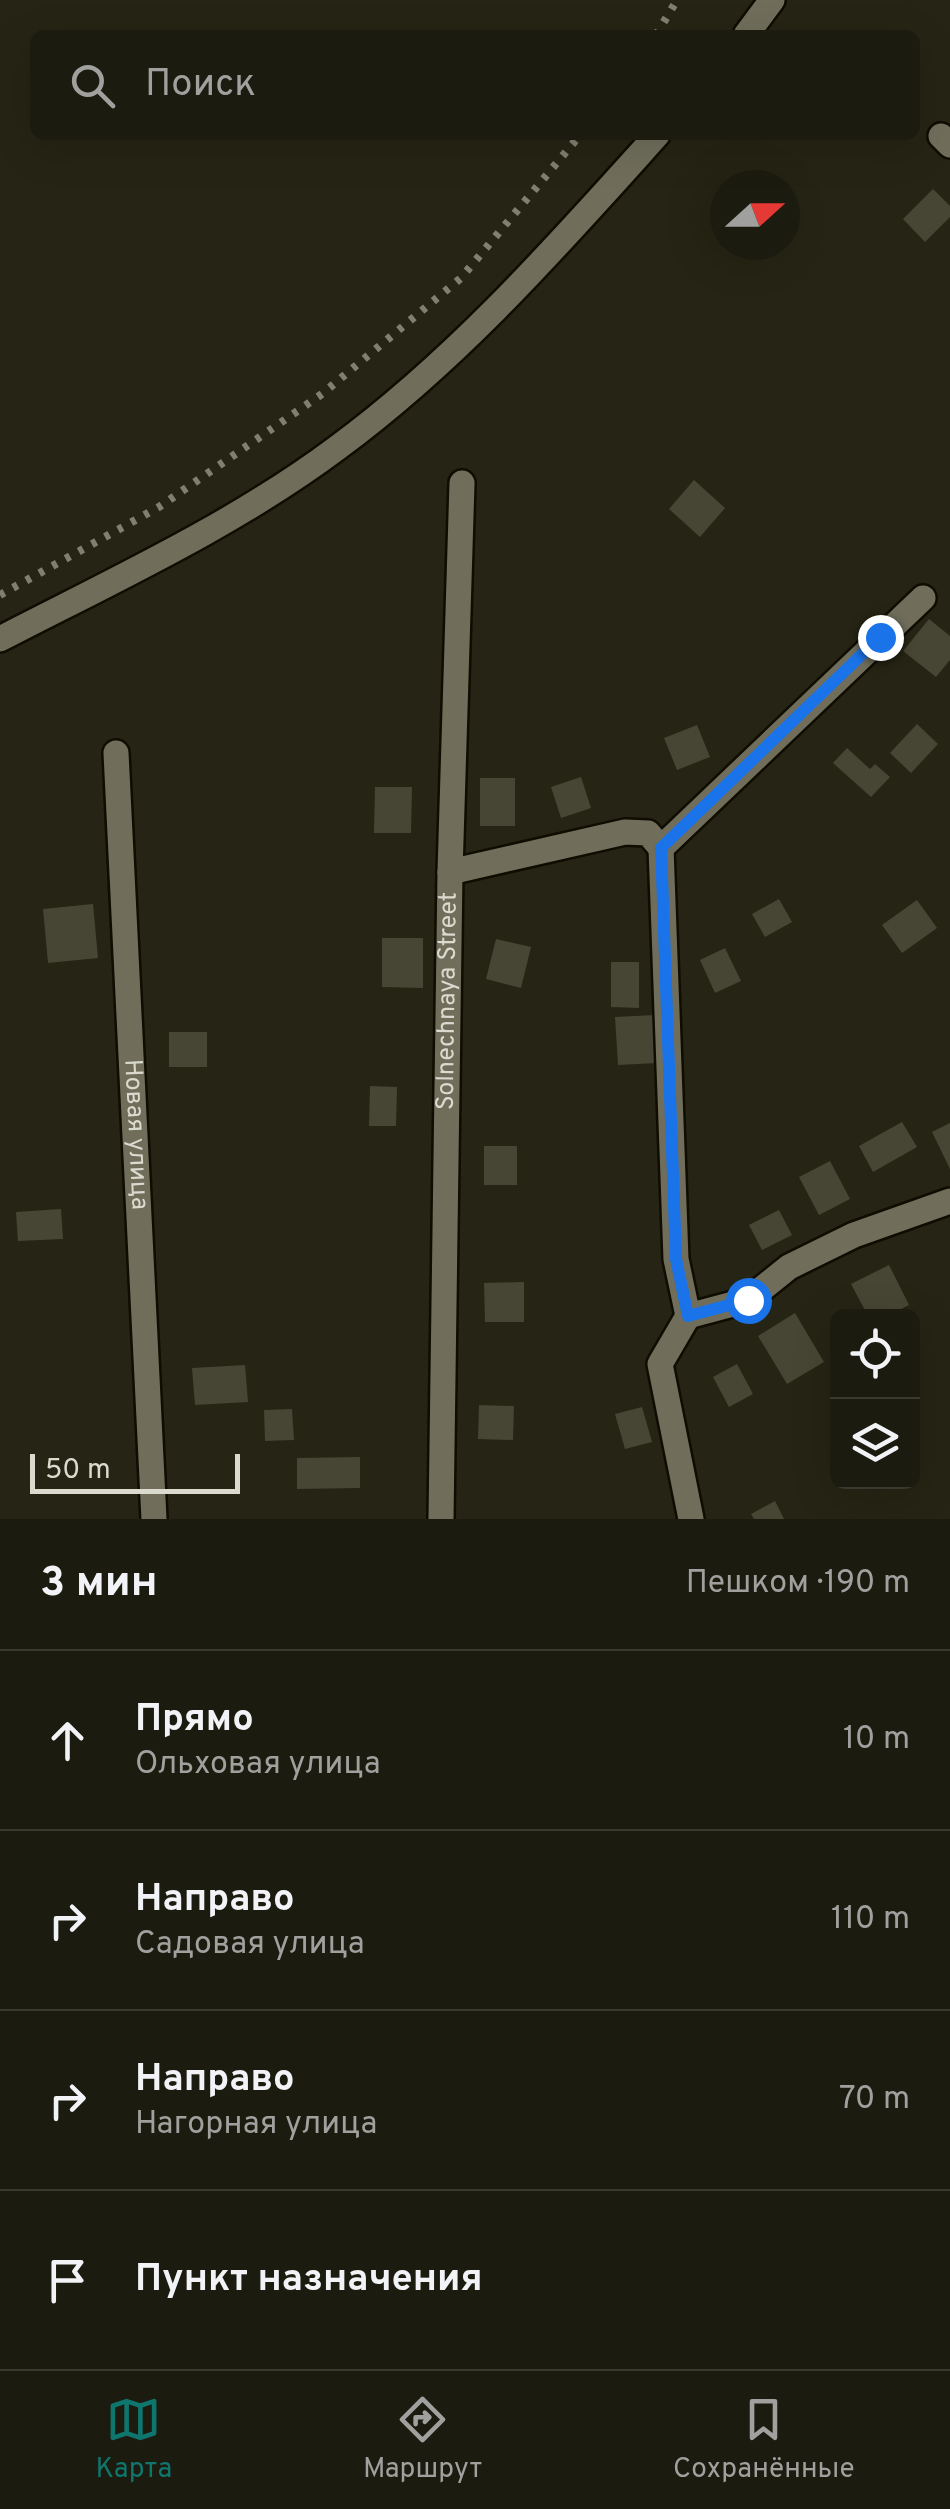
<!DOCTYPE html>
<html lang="ru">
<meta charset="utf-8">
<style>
:root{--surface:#1c1b0f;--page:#252418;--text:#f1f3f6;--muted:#a0a19e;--line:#3a392f;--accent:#0f766e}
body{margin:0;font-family:Overpass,sans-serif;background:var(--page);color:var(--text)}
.controls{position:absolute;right:30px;bottom:30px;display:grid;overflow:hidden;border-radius:15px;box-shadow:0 10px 40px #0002}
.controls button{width:90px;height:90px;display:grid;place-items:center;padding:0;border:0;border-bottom:2px solid var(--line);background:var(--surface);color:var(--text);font:50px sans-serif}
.compass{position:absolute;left:710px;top:170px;width:90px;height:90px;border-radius:50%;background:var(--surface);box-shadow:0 10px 40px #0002;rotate:69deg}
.scale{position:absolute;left:30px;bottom:25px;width:210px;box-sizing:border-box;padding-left:10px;border:5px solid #dbdacf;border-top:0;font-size:28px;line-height:35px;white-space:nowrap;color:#dbdacf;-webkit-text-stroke:8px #262414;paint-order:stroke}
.stop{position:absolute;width:30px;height:30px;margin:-22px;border:8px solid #1a73e8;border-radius:50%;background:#fff}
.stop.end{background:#1a73e8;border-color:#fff;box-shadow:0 2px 10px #0008}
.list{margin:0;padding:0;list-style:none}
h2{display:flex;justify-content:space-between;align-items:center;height:130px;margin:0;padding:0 40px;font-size:42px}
h2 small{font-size:32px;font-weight:400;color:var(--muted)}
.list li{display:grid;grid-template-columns:65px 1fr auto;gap:30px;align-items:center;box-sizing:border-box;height:180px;padding:0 40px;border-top:2px solid var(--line)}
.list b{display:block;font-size:38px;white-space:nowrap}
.list p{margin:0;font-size:32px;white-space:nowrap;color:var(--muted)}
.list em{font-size:32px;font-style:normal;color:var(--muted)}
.icon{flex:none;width:55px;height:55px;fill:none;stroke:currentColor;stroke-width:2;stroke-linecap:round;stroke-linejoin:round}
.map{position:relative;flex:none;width:950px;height:1519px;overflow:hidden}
.search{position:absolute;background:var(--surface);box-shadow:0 10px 40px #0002;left:30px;right:30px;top:30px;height:110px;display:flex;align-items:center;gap:25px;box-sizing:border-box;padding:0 35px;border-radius:15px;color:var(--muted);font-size:38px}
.sheet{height:850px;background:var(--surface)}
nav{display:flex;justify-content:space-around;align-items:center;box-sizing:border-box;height:140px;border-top:2px solid var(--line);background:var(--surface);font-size:28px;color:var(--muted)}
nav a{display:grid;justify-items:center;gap:5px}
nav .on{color:var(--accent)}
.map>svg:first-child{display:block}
.building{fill:#474533}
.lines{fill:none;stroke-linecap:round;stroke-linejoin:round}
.minor-casing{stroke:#0f0d01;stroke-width:30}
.minor{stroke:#706e5b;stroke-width:25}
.rail{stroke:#817f72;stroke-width:8;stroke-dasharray:5 10;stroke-linecap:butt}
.route{stroke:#1a73e8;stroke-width:12}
.labels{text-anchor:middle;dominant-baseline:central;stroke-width:8;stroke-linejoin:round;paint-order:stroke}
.street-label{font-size:25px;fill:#dbdacf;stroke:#262414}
</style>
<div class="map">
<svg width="950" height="1519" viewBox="0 0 950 1519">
<rect width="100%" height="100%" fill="#262414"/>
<!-- building -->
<g class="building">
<polygon points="933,189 950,206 950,217 925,242 903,219"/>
<polygon points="694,480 725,508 700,537 669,509"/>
<polygon points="929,619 950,636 950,660 936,677 903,651"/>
<polygon points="917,724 938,744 911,773 890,753"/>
<polygon points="697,725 710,757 677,770 664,738"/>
<polygon points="847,748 870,769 875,764 890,777 871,797 833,763"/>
<polygon points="581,777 591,808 561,818 551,787"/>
<rect x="480" y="778" width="35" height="48"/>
<polygon points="375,787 412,787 411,833 374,833"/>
<polygon points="779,899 792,922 765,937 752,914"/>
<polygon points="917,900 937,928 902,953 882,925"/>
<polygon points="93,904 98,958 48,963 43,909"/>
<polygon points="382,938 423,938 423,988 382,987"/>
<polygon points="496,939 531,947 521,988 486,979"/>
<polygon points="725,948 741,981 715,993 700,960"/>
<polygon points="611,962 639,962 639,1008 611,1007"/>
<polygon points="655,1015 657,1063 618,1065 615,1017"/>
<rect x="169" y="1032" width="38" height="35"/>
<polygon points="370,1086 397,1087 396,1126 369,1126"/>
<polygon points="902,1122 917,1147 873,1172 859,1146"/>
<polygon points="950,1123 950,1169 932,1132"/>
<rect x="484" y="1146" width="33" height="39"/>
<polygon points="830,1161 850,1199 819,1215 799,1177"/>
<polygon points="61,1209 63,1239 18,1241 16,1212"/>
<polygon points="779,1210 792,1235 762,1250 749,1225"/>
<polygon points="889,1265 909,1305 887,1316 868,1316 851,1284"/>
<polygon points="524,1282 524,1322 485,1322 484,1283"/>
<polygon points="795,1313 824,1362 787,1384 758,1336"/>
<polygon points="737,1364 753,1394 729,1407 713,1377"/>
<polygon points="245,1365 248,1402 195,1405 192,1368"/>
<polygon points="479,1405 514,1406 513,1440 478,1439"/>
<polygon points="642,1407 652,1442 625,1449 615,1414"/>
<polygon points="292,1409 294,1440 265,1441 264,1410"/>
<polygon points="360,1457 360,1488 297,1489 297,1458"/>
<polygon points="775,1501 784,1519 754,1519 751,1514"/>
</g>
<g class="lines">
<defs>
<g id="minor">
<polyline points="746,35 772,0"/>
<polyline points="941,136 950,145"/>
<path d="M0 639C114 580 234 525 337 448 458 359 557 246 657 135"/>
<path id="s1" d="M116 753 154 1519"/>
<polyline points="661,848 676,1259 688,1316"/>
<polyline points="661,848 923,598"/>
<polyline points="450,872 625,832 648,833 661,848"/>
<polyline points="688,1316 748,1300 789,1267 854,1235 950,1201"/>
<polyline points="688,1316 660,1364 691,1519"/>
<path id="s2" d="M441 1519 450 872 462 483"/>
</g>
</defs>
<!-- minor casing -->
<use href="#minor" class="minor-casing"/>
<!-- minor -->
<use href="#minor" class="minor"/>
<!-- rail -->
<g class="rail">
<polyline points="656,35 677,0"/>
<polyline points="0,595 159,507 322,394 461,278 580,135"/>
</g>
</g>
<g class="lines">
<!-- route -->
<polyline class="route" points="748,1300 688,1316 676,1259 661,848 880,637"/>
</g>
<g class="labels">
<!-- street labels -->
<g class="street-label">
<text stroke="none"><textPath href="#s2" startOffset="518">Solnechnaya Street</textPath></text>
<text stroke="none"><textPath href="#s1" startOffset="382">Новая улица</textPath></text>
</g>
</g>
</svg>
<div class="controls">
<button><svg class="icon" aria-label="locate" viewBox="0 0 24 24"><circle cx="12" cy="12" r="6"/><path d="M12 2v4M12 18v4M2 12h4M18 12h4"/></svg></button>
<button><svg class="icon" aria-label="layers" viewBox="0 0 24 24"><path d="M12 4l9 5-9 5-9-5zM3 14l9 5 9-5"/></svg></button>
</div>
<svg class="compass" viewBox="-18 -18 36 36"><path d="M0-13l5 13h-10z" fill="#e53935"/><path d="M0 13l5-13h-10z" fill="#a0a19e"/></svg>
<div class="scale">50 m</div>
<div class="stop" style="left:748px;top:1300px"></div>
<div class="stop end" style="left:880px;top:637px"></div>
<div class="search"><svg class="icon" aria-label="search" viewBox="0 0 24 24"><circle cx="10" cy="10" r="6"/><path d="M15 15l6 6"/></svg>Поиск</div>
</div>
<section class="sheet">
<h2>3 мин<small>Пешком · 190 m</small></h2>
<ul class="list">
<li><svg class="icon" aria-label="ahead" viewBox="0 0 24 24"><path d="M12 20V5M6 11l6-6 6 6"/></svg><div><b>Прямо</b><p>Ольховая улица</p></div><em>10 m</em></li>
<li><svg class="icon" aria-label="right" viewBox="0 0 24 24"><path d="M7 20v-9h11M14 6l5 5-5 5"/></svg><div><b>Направо</b><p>Садовая улица</p></div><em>110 m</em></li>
<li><svg class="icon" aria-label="right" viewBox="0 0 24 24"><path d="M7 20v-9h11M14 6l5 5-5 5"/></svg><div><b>Направо</b><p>Нагорная улица</p></div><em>70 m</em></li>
<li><svg class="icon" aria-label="arrive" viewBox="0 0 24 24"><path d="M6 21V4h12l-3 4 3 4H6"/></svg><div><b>Пункт назначения</b></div></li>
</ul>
</section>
<nav>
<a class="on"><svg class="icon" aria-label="map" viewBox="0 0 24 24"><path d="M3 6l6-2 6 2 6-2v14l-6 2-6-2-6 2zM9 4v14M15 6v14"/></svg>Карта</a>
<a><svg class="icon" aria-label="directions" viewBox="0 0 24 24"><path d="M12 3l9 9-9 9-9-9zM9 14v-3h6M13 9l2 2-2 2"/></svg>Маршрут</a>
<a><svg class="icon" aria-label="saved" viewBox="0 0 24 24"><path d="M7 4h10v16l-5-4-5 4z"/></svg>Сохранённые</a>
</nav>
